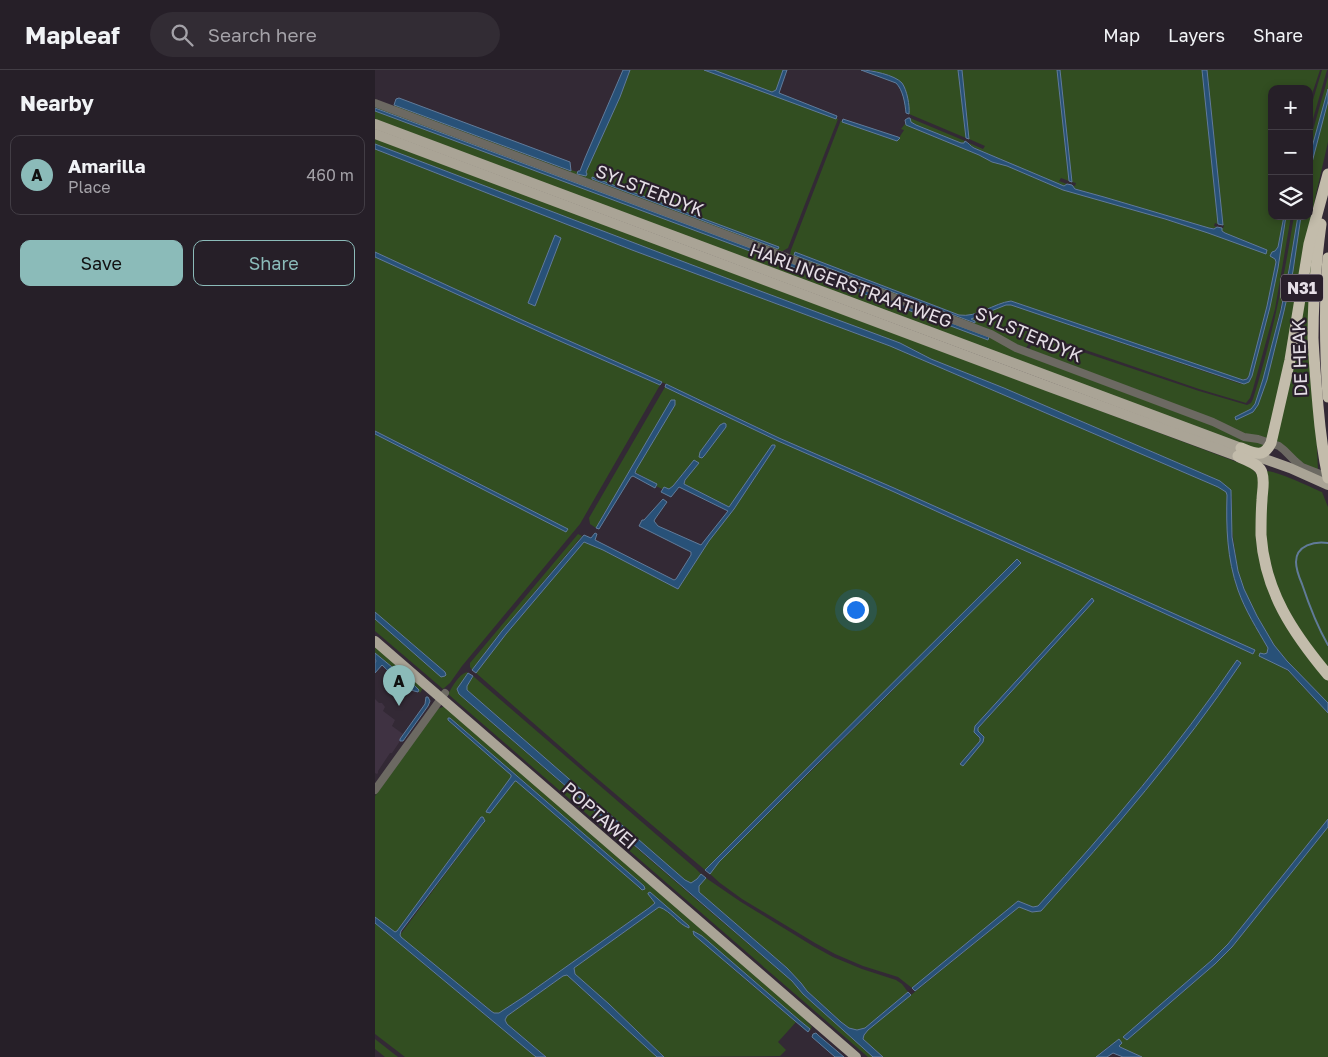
<!DOCTYPE html>
<meta charset="utf-8">
<style>
:root{--surface:#261f28;--page:#322c34;--text:#f1f3f6;--muted:#a4a2a8;--line:#423d45;--accent:#8bbbb9}
body{margin:0;font-family:"Golos Text",sans-serif;background:var(--page);color:var(--text)}
.controls{position:absolute;right:15px;top:15px;display:grid;overflow:hidden;border-radius:10px;box-shadow:0 2px 8px #0003}
.controls button{width:45px;height:45px;display:grid;place-items:center;padding:0;border:0;border-bottom:1px solid var(--line);background:var(--surface);color:var(--text);font:25px sans-serif}
.you{position:absolute;left:480px;top:539px;width:18px;height:18px;margin:-12px;border:4px solid #fff;border-radius:50%;background:#1a73e8;box-shadow:0 0 0 8px #1a73e833}
.badge{display:grid;place-items:center;width:32px;height:32px;border-radius:50%;background:var(--accent);color:#111;font-size:16px;font-weight:700}
.pin{position:absolute;translate:-50% -41px;filter:drop-shadow(0 1px 2px #0008)}
.pin::after{content:'';position:absolute;top:26px;width:18px;height:15px;background:inherit;clip-path:polygon(0 0,100% 0,50% 100%)}
.list{margin:0;padding:0;list-style:none}
h2{display:flex;justify-content:space-between;align-items:center;height:65px;margin:0;padding:0 20px;font-size:21px}
h2 small{font-size:16px;font-weight:400;color:var(--muted)}
.list li{display:grid;grid-template-columns:32px 1fr auto;gap:15px;align-items:center;box-sizing:border-box;height:80px;margin:0 10px 10px;padding:0 10px;border:1px solid var(--line);border-radius:10px}
.list b{display:block;font-size:19px;white-space:nowrap}
.list p{margin:0;font-size:16px;white-space:nowrap;color:var(--muted)}
.list em{font-size:16px;font-style:normal;color:var(--muted)}
.actions{display:flex;gap:10px;padding:15px 20px}
.actions a{flex:1;padding:11px 0;border:1px solid var(--accent);border-radius:10px;text-align:center;font-size:18px;color:var(--accent)}
.actions .main{background:var(--accent);color:#111}
.icon{flex:none;width:28px;height:28px;fill:none;stroke:currentColor;stroke-width:2;stroke-linecap:round;stroke-linejoin:round}
.map{position:relative;flex:none;width:953px;height:987px;overflow:hidden}
header{display:flex;align-items:center;gap:30px;box-sizing:border-box;height:70px;padding:0 25px;background:var(--surface);border-bottom:1px solid var(--line)}
header strong{font-size:24px}
nav{display:flex;gap:28px;margin-inline-start:auto;font-size:18px}
.search{width:350px;height:45px;background:var(--page);display:flex;align-items:center;gap:12px;box-sizing:border-box;padding:0 18px;border-radius:28px;color:var(--muted);font-size:19px}
main{display:flex}
aside{flex:1;background:var(--surface)}
.map>svg:first-child{display:block}
.built{fill:#3f3242}
.green{fill:#324e21;fill-rule:evenodd}
.water{fill:#285178;stroke:#617b99}
.lines{fill:none;stroke-linecap:round;stroke-linejoin:round}
.stream{stroke:#617b99;stroke-width:2}
.minor{stroke:#6c6962;stroke-width:8}
.major{stroke:#aaa496;stroke-width:10}
.highway{stroke:#c3bcab;stroke-width:11}
.labels{text-anchor:middle;dominant-baseline:central;stroke-width:4.5;stroke-linejoin:round;paint-order:stroke}
.shield{fill:#291f2b;stroke:#ada5ae;stroke-width:1}
.shield-label{font-size:16px;font-weight:bold;fill:#e5dee6}
.street-label{font-size:18px;fill:#e5dee6;stroke:#291f2b}
</style>
<header>
<strong>Mapleaf</strong>
<div class="search"><svg class="icon" aria-label="search" viewBox="0 0 24 24"><circle cx="10" cy="10" r="6"/><path d="M15 15l6 6"/></svg>Search here</div>
<nav><a>Map</a><a>Layers</a><a>Share</a></nav>
</header>
<main>
<aside>
<h2>Nearby<small></small></h2>
<ul class="list">
<li><span class="badge">A</span><div><b>Amarilla</b><p>Place</p></div><em>460 m</em></li>
</ul>
<div class="actions"><a class="main">Save</a><a>Share</a></div>
</aside>
<div class="map">
<svg width="953" height="987" viewBox="0 0 953 987">
<rect width="100%" height="100%" fill="#332935"/>
<!-- built -->
<polygon class="built" points="0,629 4,633 7,633 10,637 8,641 20,650 17,656 28,664 25,669 25,671 17,683 15,683 3,701 3,703 2,704 0,703"/>
<!-- green -->
<g class="green">
<polygon points="255,0 329,0 463,49 413,178 406,182 19,37 19,35 195,101 196,100 203,102 203,104 212,104 211,102 245,27"/>
<polygon points="339,0 408,0 401,20 397,22"/>
<path d="M496 0H583L591 68 534 44C534 38 533 33 532 28 527 5 515 7 496 0Z"/>
<polygon points="587,0 682,0 694,111 686,108 684,111 692,114 692,115 689,116 675,111 595,76 594,73 608,79 610,76 594,69"/>
<polygon points="685,0 827,0 843,154 840,153 839,156 842,157 841,158 834,158 698,118 697,115 700,116 701,113 697,112"/>
<path d="M832 0H945L934 33V19H897V146H909L903 177 900 181 898 187 901 192 892 236 874 306C870 311 866 310 859 308L636 231C619 233 602 248 584 245L420 182 419 185 599 253 595 249 599 248 631 235H636L866 314 876 310 877 306 895 237 903 198 911 146H916L900 239 878 319 875 328 871 333 824 319 667 265 658 267 651 278 415 185 416 180 466 50 467 52 522 71 529 60 526 59 530 54 604 85 617 92 632 96 688 120 752 138 892 180 854 165 847 161V158H848L849 156 848 155Z"/>
<polygon points="947,0 952,0 934,63 934,43"/>
<polygon points="953,7 953,19 934,88 934,74"/>
<path d="M953 31V72L941 124 917 265 893 370 870 364 654 279 660 269 666 268 824 321 872 335 876 333 878 329C897 269 909 208 919 146H923C915 193 907 236 895 283 891 298 887 320 880 334 878 338 875 340 871 342H878L909 241 918 201 926 146H934V104Z"/>
<polygon points="0,35 561,245 890,375 884,378 878,378 0,50 0,41 613,269 196,111 0,38"/>
<polygon points="535,48 590,71 589,73 586,73 541,55 535,51"/>
<polygon points="0,68 875,397 883,405 896,516 953,608 953,633 912,591 899,575 882,546 869,519 863,501 856,454 857,427 845,411 629,318 556,289 525,273 388,222 0,74"/>
<path d="M0 79 257 180 515 276 843 417 851 422 852 425C851 457 852 489 863 520 870 540 882 559 893 578L892 583 889 584 916 603 918 606 953 643V749L853 874 837 890 749 967 752 970 840 894 857 877 953 757V987H767L745 977 744 976 735 975 721 987H508L488 969 489 965 493 960 644 837 657 842 666 841C737 762 806 681 866 593L862 590 842 619 800 676 710 785 663 836 658 837 643 831 537 918 523 907 488 896 460 884 440 873 367 829 345 813 335 804 344 792 516 622 643 489 330 800 211 699 101 603 131 564 209 472 228 480 303 519 334 471 359 439 400 377 354 437 309 414 319 390 298 416 294 419 289 417 287 419 281 416V414L260 402 261 400 232 438 221 458 215 454 214 448 290 317 403 371 517 421 574 447 732 517 878 584 880 581 733 514 575 444 519 418 404 368 291 314 147 250 0 182ZM180 165 186 168 160 236 153 233ZM717 528 719 531 603 658V661L608 672 585 693 605 671 600 656Z"/>
<polygon points="937,174 942,378 943,401 935,398 898,372"/>
<polygon points="0,187 178,268 285,315 205,454 87,596 75,613 68,619 0,561 0,549 66,607 70,602 0,542 0,364 192,461 97,410 0,361"/>
<path d="M891 401C903 401 935 417 947 422L953 437V601L906 534 889 467Z"/>
<polygon points="203,464 207,466 127,561 97,600 95,597 95,593"/>
<polygon points="0,575 48,618 45,623 40,616 0,583"/>
<path d="M92 602 93 603 82 619 84 624 317 826 417 911 428 924 498 987H493L73 624C78 616 83 605 92 602Z"/>
<polygon points="98,606 320,798 326,804 322,809 316,814 310,810 92,620 92,616"/>
<path d="M71 636 427 946 437 957 434 962 435 959 424 950 317 862 357 898 421 952 403 972 411 980 405 986 289 987 234 934 199 904V898L284 837 290 840 309 856 273 825 280 833 274 838 150 926 124 943H119L28 870 25 865 108 753V747H106L22 861 20 862 0 847V726L62 639ZM73 648H75L269 816 264 817 141 711H140L136 705 73 650Z"/>
<polygon points="331,808 366,832 438,876 458,887 487,899 521,910 527,914 533,922 490,958 482,960 474,958 466,952 432,921 426,913 412,898 324,822 322,818"/>
<polygon points="0,853 161,987 30,987 0,964"/>
<polygon points="192,905 194,907 282,987 171,987 132,954 130,950 132,946 188,906"/>
<polygon points="0,970 0,969 23,987 10,987 0,979"/>
</g>
<!-- water -->
<g class="water">
<polygon points="248,0 255,0 245,27 211,102 212,104 211,106 202,104 203,101 205,101 210,88"/>
<polygon points="329,0 339,0 397,22 401,20 408,0 412,0 404,23 462,46 461,49"/>
<path d="M486 0C496 0 520 5 527 13 532 20 535 36 534 44L531 43C530 33 528 20 521 13Z"/>
<polygon points="583,0 587,0 594,69 591,68"/>
<polygon points="682,0 685,0 697,112 694,111"/>
<polygon points="827,0 832,0 848,155 843,154"/>
<polygon points="953,19 953,31 934,104 934,88"/>
<polygon points="24,28 195,92 196,101 19,35 21,29"/>
<polygon points="0,38 614,267 613,270 0,41"/>
<path d="M533 48H535L536 52 541 55 586 73H589L590 71C594 73 595 76 599 78L689 116 692 114 697 115 700 119 729 127 834 158 839 159 842 157 847 158V161L850 163 892 180 891 184 833 163 790 149 688 120 632 96 617 92 604 85 531 55 530 50Z"/>
<polygon points="468,49 523,67 525,68 522,71 467,52"/>
<path d="M0 74 388 222 525 273 556 289 629 318 845 411 856 420 857 467 863 501 869 519 882 546 899 575 912 591 953 633V643L913 600 884 586 885 583 889 584 892 583 893 578C882 559 870 540 863 520 852 489 851 457 852 425L851 422 843 417 515 276 257 180 0 79Z"/>
<polygon points="217,107 404,177 403,179 217,109"/>
<path d="M909 146H911L903 198 895 237 877 306 874 312 869 314 636 235H631L596 249 600 251V253L419 185 420 182 584 245C602 248 619 233 636 231L868 310 872 309 874 306 892 236 901 192 900 189 895 186 897 182 900 181 903 177Z"/>
<polygon points="923,146 926,146 918,201 909,241 892,310 883,335 878,342 861,350 860,347 876,339 880,334 888,309 906,240 914,200"/>
<polygon points="180,165 186,168 160,236 153,233"/>
<polygon points="0,182 147,250 287,312 285,315 178,268 0,187"/>
<polygon points="291,314 404,368 519,418 880,580 878,584 732,517 574,447 517,421 403,371 290,317"/>
<polygon points="296,330 300,330 300,335 261,400 260,403 282,414 280,418 258,406 256,407 224,459 221,458"/>
<polygon points="349,353 351,354 351,357 329,386 327,388 324,387 325,382 345,355"/>
<polygon points="0,361 193,459 191,462 0,364"/>
<polygon points="397,375 400,375 400,377 359,439 334,471 303,519 228,480 209,472 131,564 101,603 97,600 127,561 209,465 216,468 220,463 222,464 220,470 299,510 301,509 316,485 316,482 264,456 267,450 269,450 288,429 292,432 280,449 279,451 283,456 326,475 353,441 304,417 296,427 286,422 289,417 294,419 298,416 319,390 324,393 310,410 309,414 354,437"/>
<polygon points="642,489 646,493 439,697 344,792 335,804 330,800"/>
<polygon points="717,528 719,531 603,658 603,661 609,667 608,672 588,696 585,694 605,671 605,668 599,662 600,656"/>
<polygon points="0,542 70,602 71,605 70,606 66,607 0,549"/>
<path d="M0 583 40 616 44 620 43 622C29 620 17 604 7 595L0 603V593L1 591 0 589Z"/>
<path d="M862 590 866 593C807 681 737 762 666 841L657 842 644 837 540 921 537 918 643 831 658 837 663 836C734 758 803 677 862 590Z"/>
<polygon points="93,603 98,606 92,616 92,620 310,810 316,813 322,809 326,804 331,808 324,816 324,822 412,898 426,913 432,921 466,952 474,958 482,960 490,958 533,922 536,925 493,960 489,965 488,969 508,987 498,987 428,924 417,911 84,624 82,619"/>
<polygon points="51,627 53,627 55,631 53,636 28,671 25,671 25,669 50,634"/>
<polygon points="73,648 75,648 269,816 270,819 267,820 264,817 141,711 140,711 115,743 111,742 112,740 136,707 136,705 73,650"/>
<path d="M106 747H108L110 751 108 753 26 861 25 865 26 867 116 941 119 943H124L150 926 274 838 280 833 273 824V823L275 822 314 856V858C303 854 296 841 284 837L199 898 200 904 234 934 289 987H282L192 905 188 906 132 946 130 950 132 954 171 987H161L0 853V847L20 862 22 861Z"/>
<polygon points="953,749 953,757 857,877 840,894 752,970 748,967 837,890 853,874"/>
<polygon points="318,861 327,866 424,950 435,959 433,962 319,865"/>
<polygon points="441,963 443,965 469,987 460,987 437,967 438,964"/>
<polygon points="744,969 747,973 744,976 745,977 767,987 748,987 738,983 732,987 721,987"/>
</g>
<g class="lines">
<!-- stream -->
<path class="stream" d="M953 473C940 471 921 475 921 492 921 499 924 507 927 514 934 535 942 556 953 575"/>
<!-- minor -->
<g class="minor">
<polyline points="0,33 616,264 641,278 838,352 869,367 883,369 904,376 909,380 920,391 927,397 953,407"/>
<polyline points="0,720 70,623"/>
</g>
<!-- major -->
<g class="major">
<polyline points="0,54 866,378 884,387 915,398 953,415"/>
<polyline points="0,64 672,316 870,389"/>
<polyline points="0,571 481,987"/>
</g>
<!-- highway -->
<g class="highway">
<path d="M946 154C941 191 938 230 938 268 939 291 941 313 943 336 945 360 948 384 953 408"/>
<path d="M953 188C949 234 950 280 953 327"/>
<path d="M866 378C879 383 888 389 896 373L915 290 934 174 953 104"/>
<path d="M863 386C871 391 885 394 887 403 890 412 887 422 887 430 886 442 886 453 886 465 890 522 918 563 953 605"/>
</g>
</g>
<g class="labels">
<!-- shield labels -->
<rect class="shield" x="906" y="204.5" width="42" height="27" rx="4"/>
<g class="shield-label">
<text x="927" y="218">N31</text>
</g>
<!-- street labels -->
<g class="street-label">
<text transform="translate(275 120) rotate(21)">SYLSTERDYK</text>
<text transform="translate(476 215) rotate(20)">HARLINGERSTRAATWEG</text>
<text transform="translate(654 264) rotate(23)">SYLSTERDYK</text>
<text transform="translate(924 288) rotate(-92)">DE HEAK</text>
<text transform="translate(225 745) rotate(41)">POPTAWEI</text>
</g>
</g>
</svg>
<div class="controls">
<button>+</button>
<button>−</button>
<button><svg class="icon" aria-label="layers" viewBox="0 0 24 24"><path d="M12 4l9 5-9 5-9-5zM3 14l9 5 9-5"/></svg></button>
</div>
<div class="you"></div>
<div class="pin badge" style="left:24px;top:636px">A</div>
</div>
</main>
